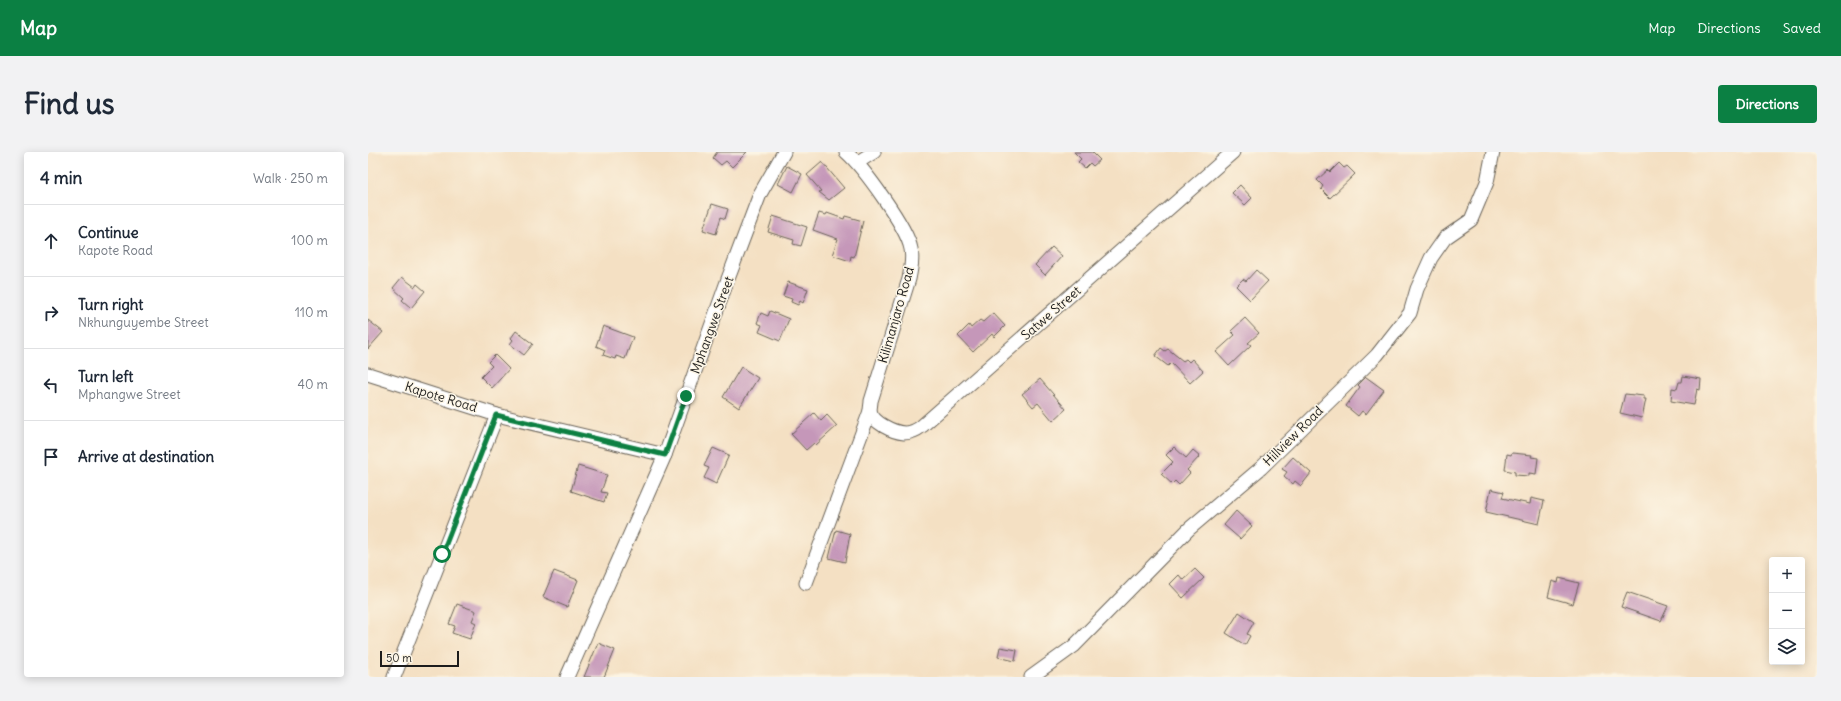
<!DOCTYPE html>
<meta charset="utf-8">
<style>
:root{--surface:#fff;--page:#f2f2f3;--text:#1f2937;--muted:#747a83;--line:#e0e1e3;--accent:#0b8043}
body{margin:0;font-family:Delius,sans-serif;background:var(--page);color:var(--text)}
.controls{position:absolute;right:12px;bottom:12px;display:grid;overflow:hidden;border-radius:4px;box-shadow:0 2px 10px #0003}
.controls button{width:36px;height:36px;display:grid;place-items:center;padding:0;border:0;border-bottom:1px solid var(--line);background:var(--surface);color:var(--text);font:20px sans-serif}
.scale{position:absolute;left:12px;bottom:10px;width:79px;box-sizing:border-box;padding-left:4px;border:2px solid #1c1c1c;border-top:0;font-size:11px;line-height:14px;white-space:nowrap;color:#1c1c1c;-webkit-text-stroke:3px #fcf5e5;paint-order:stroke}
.stop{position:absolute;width:12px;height:12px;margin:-9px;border:3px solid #0b8043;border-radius:50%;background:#fff}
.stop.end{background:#0b8043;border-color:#fff;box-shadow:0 1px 4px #0008}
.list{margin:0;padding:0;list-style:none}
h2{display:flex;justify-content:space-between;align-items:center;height:52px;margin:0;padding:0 16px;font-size:17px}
h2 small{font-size:13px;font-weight:400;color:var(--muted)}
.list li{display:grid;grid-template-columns:26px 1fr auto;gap:12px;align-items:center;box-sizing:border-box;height:72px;padding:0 16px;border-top:1px solid var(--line)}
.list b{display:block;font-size:15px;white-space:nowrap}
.list p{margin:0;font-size:13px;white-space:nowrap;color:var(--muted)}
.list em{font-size:13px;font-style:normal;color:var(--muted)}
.icon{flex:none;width:22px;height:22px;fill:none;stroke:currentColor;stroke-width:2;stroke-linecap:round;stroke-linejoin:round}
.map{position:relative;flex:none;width:1449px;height:525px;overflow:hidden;border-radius:4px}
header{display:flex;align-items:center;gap:24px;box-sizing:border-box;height:56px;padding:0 20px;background:var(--accent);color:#fff}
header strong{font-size:19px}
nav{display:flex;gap:22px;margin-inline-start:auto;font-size:14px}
.intro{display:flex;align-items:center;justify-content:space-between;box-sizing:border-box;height:96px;padding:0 24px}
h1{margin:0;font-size:28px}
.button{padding:10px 18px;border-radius:4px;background:var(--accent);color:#fff;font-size:14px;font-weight:700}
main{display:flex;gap:24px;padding:0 24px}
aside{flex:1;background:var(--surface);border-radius:4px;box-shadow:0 2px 10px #0003}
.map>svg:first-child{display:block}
.building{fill:#c597b9}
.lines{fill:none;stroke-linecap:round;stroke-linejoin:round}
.minor-casing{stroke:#686156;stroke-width:15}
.minor{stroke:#fff;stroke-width:13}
.route{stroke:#0b8043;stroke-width:5}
.labels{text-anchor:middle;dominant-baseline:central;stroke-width:3;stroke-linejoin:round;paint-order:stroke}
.street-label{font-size:13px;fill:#1c1c1c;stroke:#fcf5e5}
</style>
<header>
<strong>Map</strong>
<nav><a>Map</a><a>Directions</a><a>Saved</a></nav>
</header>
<div class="intro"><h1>Find us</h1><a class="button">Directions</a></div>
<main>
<aside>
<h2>4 min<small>Walk · 250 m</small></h2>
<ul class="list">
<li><svg class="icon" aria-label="ahead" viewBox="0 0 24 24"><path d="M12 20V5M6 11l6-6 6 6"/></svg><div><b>Continue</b><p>Kapote Road</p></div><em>100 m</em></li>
<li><svg class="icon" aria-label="right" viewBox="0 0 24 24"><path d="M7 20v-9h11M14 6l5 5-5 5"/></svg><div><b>Turn right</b><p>Nkhunguyembe Street</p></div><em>110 m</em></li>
<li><svg class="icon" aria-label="left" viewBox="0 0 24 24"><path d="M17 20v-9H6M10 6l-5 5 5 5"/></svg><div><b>Turn left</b><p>Mphangwe Street</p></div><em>40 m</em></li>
<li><svg class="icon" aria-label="arrive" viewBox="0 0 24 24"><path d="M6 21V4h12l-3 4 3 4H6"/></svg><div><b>Arrive at destination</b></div></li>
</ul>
</aside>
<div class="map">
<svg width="1449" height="525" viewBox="0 0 1449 525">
<rect width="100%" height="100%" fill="#fcf5e5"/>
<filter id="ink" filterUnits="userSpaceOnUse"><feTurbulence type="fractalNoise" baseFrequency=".025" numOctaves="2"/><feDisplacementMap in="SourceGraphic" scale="8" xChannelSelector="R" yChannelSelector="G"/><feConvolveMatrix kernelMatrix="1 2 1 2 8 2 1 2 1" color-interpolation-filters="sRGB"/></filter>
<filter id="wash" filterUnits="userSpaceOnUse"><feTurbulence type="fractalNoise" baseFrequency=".012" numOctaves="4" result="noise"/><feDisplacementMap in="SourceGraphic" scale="16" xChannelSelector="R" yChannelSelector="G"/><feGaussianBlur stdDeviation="0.9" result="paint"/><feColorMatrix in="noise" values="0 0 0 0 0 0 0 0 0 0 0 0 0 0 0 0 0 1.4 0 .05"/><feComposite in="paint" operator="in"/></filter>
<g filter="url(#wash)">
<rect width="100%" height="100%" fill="#f4e0c3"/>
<g id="blocks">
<!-- building -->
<g class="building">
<polygon points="349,0 379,0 364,15 358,9 353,13 345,6"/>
<polygon points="706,0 724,0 732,8 725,14 722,11 717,16 710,10 713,7"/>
<polygon points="454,10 476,36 461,48 451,40 453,39 439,23"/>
<polygon points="971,11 976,16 979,14 987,22 962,46 953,37 955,34 949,28 960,18 962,20"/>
<polygon points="419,14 434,22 425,40 410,32"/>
<polygon points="872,33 884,46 877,53 864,41"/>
<polygon points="344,52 360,57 357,67 353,65 348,82 335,78"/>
<polygon points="451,61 458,63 459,61 476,67 477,64 495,69 486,105 483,104 482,109 464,103 470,87 445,78"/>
<polygon points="405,64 439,75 433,94 425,92 426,88 400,80"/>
<polygon points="684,95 694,104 677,123 667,113"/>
<polygon points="888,118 900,129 882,148 868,134 875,127 878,129"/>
<polygon points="34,125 47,135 49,132 57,139 43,156 34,148 36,146 25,136"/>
<polygon points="420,130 440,137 435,151 432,149 430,153 423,150 424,147 415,144"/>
<polygon points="402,159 421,167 412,189 391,180 394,173 389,171 393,161 400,164"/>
<polygon points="625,161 637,174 626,185 624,182 605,200 590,184 601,173 603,176 612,168 615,170"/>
<polygon points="877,166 891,181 880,191 883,193 861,214 848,200 867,183 863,179"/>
<polygon points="0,168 15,180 0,197"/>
<polygon points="235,174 265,185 257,207 248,204 247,207 235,203 237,198 228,194"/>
<polygon points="148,179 165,192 156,203 142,192 145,188 143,186"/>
<polygon points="793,196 797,199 800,197 815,209 818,207 821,210 824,207 835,219 822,231 803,211 800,214 787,204"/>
<polygon points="127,203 141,217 124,236 113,225 124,214 120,210"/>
<polygon points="373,215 390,226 371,256 355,245"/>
<polygon points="1315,224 1333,227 1332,238 1329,237 1326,253 1303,249 1304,236 1309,237 1311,230 1314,230"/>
<polygon points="998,225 1016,238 998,262 994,259 990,264 978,254 992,235 990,233"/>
<polygon points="672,227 698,257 685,269 670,251 665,255 654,242"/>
<polygon points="1257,242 1276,244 1276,247 1278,247 1274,266 1252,261"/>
<polygon points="446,261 453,269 459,263 469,274 448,293 446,291 438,298 423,282"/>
<polygon points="806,295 818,306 825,298 832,304 819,318 822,321 811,333 807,329 804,332 793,322 805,310 798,303"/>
<polygon points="345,296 361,303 348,332 336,326 341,316 336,314"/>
<polygon points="1144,301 1164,303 1163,305 1170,306 1168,322 1161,321 1161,324 1147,323 1147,320 1137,318 1139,302 1143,303"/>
<polygon points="925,305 943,321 933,334 927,329 925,332 916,324 919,320 914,317"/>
<polygon points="210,314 239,323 233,340 239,341 236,350 203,339"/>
<polygon points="1123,337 1136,340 1134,346 1162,352 1163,346 1176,349 1171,372 1118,360"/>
<polygon points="868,359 884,374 872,387 856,373"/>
<polygon points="468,378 482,382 477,410 461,406"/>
<polygon points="827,417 836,426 815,446 802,432 811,423 815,428"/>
<polygon points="186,419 210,428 199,455 175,445"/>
<polygon points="1191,426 1211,431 1205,452 1180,445 1184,429 1190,431"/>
<polygon points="1259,440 1300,454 1293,469 1253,455"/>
<polygon points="89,452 108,459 104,469 108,471 102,487 84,481 87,474 81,472"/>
<polygon points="871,460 886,470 879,482 882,484 877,493 858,481"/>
<polygon points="230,491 247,498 236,525 216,525"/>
<polygon points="632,495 649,498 647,509 630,505"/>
</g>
</g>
</g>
<g filter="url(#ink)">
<use href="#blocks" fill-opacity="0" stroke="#686156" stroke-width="1"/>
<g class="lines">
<defs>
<g id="minor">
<path d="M478 0C495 15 539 75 543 97 545 107 543 117 541 127L503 249C503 252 502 256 502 259 505 271 525 280 536 281 543 281 549 278 554 274L865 0"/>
<polyline points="490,10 506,0"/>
<polyline points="0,222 129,263 26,525"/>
<polyline points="129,263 297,303"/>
<polyline points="438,431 502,259"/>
<polyline points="199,525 297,303 360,127 392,42 416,0"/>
<polyline points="663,525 706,494 821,377 893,316 1009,203 1042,161 1049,137 1063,106 1077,86 1103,68 1119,30 1125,0"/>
</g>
</defs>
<!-- minor casing -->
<use href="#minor" class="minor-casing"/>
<!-- minor -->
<use href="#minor" class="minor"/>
</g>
</g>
<g class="lines" filter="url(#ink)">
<!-- route -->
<polyline class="route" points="74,402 128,263 297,303 318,244"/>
</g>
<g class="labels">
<!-- street labels -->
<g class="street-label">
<text transform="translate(683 161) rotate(-41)">Satwe Street</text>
<text transform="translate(528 163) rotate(-74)">Kilimanjaro Road</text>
<text transform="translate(344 173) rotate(-70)">Mphangwe Street</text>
<text transform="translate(73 245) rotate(17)">Kapote Road</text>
<text transform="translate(925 284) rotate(-45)">Hillview Road</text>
</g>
</g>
</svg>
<div class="controls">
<button>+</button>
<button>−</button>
<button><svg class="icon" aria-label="layers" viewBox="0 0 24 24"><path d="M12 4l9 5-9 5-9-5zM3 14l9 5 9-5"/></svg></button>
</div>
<div class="scale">50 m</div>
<div class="stop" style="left:74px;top:402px"></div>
<div class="stop end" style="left:318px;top:244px"></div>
</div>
</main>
